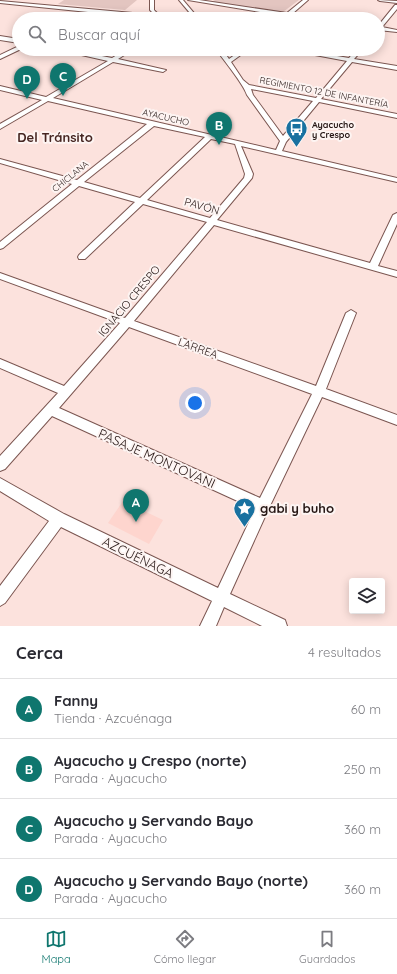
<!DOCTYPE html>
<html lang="es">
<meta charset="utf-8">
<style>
:root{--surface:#fff;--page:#f2f2f3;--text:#2b2b33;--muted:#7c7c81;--line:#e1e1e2;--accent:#0f766e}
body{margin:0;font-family:Quicksand,sans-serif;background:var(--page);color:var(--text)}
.controls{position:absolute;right:12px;bottom:12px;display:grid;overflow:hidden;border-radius:4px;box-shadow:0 2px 10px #0003}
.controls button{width:36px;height:36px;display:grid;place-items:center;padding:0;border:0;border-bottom:1px solid var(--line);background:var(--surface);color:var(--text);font:20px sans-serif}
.you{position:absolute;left:195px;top:403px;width:14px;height:14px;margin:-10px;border:3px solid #fff;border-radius:50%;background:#1a73e8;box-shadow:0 0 0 6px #1a73e833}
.badge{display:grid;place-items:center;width:26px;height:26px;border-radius:50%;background:var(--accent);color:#fff;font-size:13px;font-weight:700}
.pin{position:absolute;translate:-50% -33px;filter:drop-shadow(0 1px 2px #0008)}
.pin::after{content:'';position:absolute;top:21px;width:14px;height:12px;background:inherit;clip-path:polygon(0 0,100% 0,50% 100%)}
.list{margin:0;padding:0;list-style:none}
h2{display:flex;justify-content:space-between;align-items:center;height:52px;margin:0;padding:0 16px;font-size:17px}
h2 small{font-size:13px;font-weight:400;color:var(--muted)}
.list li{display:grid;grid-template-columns:26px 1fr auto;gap:12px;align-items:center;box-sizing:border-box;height:60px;padding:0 16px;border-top:1px solid var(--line)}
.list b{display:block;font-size:15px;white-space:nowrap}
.list p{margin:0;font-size:13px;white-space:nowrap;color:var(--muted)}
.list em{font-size:13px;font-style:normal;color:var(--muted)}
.icon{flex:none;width:22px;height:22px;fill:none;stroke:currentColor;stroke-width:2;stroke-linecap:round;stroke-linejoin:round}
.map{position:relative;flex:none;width:397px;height:626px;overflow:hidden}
.search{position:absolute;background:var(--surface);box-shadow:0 2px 10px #0003;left:12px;right:12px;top:12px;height:44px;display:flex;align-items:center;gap:10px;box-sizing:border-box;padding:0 14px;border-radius:22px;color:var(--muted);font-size:15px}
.sheet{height:292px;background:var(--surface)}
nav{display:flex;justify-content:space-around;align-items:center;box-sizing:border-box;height:56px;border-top:1px solid var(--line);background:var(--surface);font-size:11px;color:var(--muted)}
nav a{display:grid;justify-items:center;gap:2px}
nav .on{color:var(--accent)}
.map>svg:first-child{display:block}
.built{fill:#fed5ce}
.green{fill:#e3c5c0}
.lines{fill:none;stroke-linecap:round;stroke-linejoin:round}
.street-casing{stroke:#7b5651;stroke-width:2}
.street{fill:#fff;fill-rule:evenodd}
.labels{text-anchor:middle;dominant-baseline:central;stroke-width:4;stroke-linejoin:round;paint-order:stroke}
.far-street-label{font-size:9px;fill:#261715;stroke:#fdf4f2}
.far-poi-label{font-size:9px;font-weight:bold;fill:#261715;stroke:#fdf4f2;text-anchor:start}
.street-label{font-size:11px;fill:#261715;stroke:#fdf4f2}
.far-district-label{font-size:13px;font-weight:bold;fill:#462622;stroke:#fdf4f2}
.near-street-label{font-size:13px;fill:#261715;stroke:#fdf4f2}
.near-poi-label{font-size:13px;font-weight:bold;fill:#261715;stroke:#fdf4f2;text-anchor:start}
</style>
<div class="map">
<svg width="397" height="626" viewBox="0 0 397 626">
<rect width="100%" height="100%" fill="#fce2dd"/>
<!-- built -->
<polygon class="built" points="123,501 163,520 149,544 108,523"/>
<!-- green -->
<g class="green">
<polygon points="64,0 137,0 125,10 58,4"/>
<polygon points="215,0 299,0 283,12 211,2"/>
</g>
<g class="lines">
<defs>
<g id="street">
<polygon points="150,0 154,0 154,10 163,19 94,12 81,19 75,19 88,12 0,3 0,1 155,15 150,10"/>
<polygon points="179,0 183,0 199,19 195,19"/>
<polygon points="188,0 199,0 287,13 303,0 308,0 292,14 317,19 289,16 286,19 282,19 284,16"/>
<polygon points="378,0 397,1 397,3 380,1"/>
<polygon points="395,5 397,5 397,9 382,27 397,30 397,32 378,30 378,26"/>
<polygon points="0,36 19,39 19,43 0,40"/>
<polygon points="19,46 19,49 21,49 0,59 0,55"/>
<path d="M55 49H66L112 58 127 49H134L118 59 166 70 163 72 113 62 53 98 276 150 280 141 247 95C243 83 224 61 216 49H222L229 59 243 49H249L231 62 243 80 249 85 316 98 347 61 283 49H295L349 58 357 49H363L354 59 397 66V70L352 62 321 99 397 114V118L319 102 286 142 282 151 397 178V182L241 146 253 174 252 178 217 220 370 263 393 215 397 213V224L378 266 397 271V277L214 225 134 321 316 386 346 313 351 310 356 313 326 389 397 415V425L322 397 268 510 230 594 285 620 287 626H262L224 607 216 626H200L212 601 61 527 5 603 0 606V586L49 521 0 491V478L64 514 218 588 255 509 52 416 5 469 0 471V456L58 393 0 368V359L64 386 120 323 0 279V273L125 318 207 222 143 204 85 259H79L78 257 79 255 135 202 79 186 3 248 0 249V242L72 184 0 163V159L77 180 147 124 48 101 0 129V124L42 100 0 90V86L46 97 108 61ZM251 89 313 101 283 136 253 95ZM154 126 205 137 140 198 84 182ZM211 139 235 144 245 174 244 178 210 218 147 200ZM129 327 312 394 260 498 59 408Z"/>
</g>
</defs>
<!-- street casing -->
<use href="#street" class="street-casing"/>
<!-- street -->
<use href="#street" class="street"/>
</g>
<!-- icons -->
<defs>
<symbol id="bus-pin" viewBox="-11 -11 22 30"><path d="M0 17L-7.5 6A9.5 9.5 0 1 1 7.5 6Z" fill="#1971a0" stroke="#fdf4f2"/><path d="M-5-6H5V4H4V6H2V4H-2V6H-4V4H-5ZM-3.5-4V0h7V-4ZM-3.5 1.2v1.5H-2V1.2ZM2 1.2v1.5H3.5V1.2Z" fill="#fff"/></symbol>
<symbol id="sight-pin" viewBox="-11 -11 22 30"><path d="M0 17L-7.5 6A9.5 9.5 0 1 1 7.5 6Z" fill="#1971a0" stroke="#fdf4f2"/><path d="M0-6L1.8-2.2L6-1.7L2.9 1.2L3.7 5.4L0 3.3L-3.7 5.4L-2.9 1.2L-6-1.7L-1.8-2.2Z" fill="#fff"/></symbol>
</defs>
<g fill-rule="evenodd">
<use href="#bus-pin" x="284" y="116" width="25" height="34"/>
<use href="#sight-pin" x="232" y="496" width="25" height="34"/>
</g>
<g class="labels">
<!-- far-street labels -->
<g class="far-street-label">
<text transform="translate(324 92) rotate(11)">REGIMIENTO 12 DE INFANTERÍA</text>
<text transform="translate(166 117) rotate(13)">AYACUCHO</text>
<text transform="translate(70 176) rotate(-39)">CHICLANA</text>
</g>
<!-- far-poi labels -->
<g class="far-poi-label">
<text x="312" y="124">Ayacucho<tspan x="312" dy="10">y Crespo</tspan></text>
</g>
<!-- street labels -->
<g class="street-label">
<text transform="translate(202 206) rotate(16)">PAVÓN</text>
<text transform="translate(129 301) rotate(-50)">IGNACIO CRESPO</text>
<text transform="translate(198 348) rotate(20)">LARREA</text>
</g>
<!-- far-district labels -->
<g class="far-district-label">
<text x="55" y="137">Del Tránsito</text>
</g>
<!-- near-street labels -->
<g class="near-street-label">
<text transform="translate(157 458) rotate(24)">PASAJE MONTOVANI</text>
<text transform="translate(138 557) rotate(26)">AZCUÉNAGA</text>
</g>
<!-- near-poi labels -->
<g class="near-poi-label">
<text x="260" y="508">gabi y buho</text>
</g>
</g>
</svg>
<div class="controls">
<button><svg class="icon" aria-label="layers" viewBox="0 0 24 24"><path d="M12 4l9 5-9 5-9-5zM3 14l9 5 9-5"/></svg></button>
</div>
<div class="you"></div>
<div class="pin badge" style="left:136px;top:522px">A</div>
<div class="pin badge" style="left:219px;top:145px">B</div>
<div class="pin badge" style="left:63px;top:96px">C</div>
<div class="pin badge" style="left:27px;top:99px">D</div>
<div class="search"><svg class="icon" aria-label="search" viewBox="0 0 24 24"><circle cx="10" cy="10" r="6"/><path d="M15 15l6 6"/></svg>Buscar aquí</div>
</div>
<section class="sheet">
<h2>Cerca<small>4 resultados</small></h2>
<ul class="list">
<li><span class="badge">A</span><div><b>Fanny</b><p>Tienda · Azcuénaga</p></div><em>60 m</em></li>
<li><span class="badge">B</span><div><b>Ayacucho y Crespo (norte)</b><p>Parada · Ayacucho</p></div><em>250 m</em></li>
<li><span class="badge">C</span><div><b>Ayacucho y Servando Bayo</b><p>Parada · Ayacucho</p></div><em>360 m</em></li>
<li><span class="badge">D</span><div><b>Ayacucho y Servando Bayo (norte)</b><p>Parada · Ayacucho</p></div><em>360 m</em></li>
</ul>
</section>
<nav>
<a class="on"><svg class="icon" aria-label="map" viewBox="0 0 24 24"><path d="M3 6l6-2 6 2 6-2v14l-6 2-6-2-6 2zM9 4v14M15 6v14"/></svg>Mapa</a>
<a><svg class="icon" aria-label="directions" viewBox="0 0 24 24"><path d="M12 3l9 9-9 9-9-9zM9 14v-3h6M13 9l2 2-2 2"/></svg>Cómo llegar</a>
<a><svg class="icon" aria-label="saved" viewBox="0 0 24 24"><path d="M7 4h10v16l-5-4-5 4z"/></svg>Guardados</a>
</nav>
